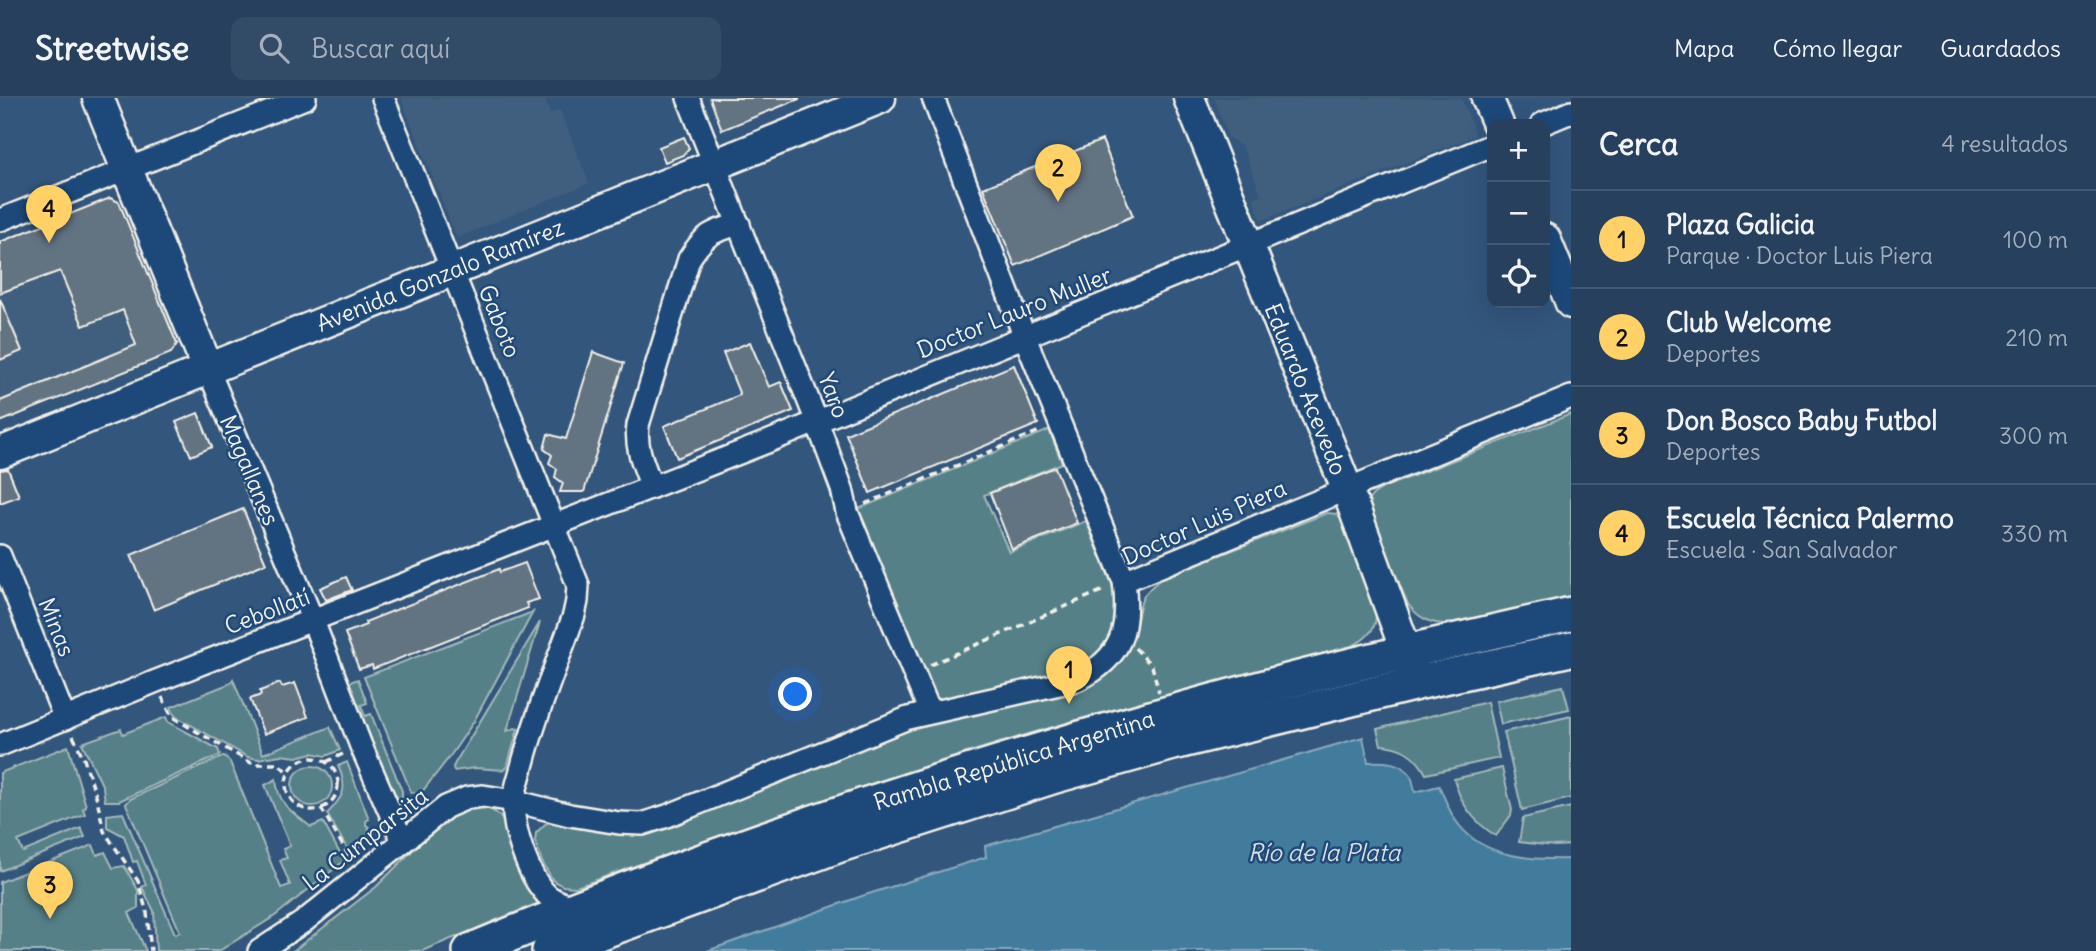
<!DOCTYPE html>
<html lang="es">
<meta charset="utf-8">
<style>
:root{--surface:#26405d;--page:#324b66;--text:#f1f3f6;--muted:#a4afbc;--line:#425972;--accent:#ffd166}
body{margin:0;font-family:Delius,sans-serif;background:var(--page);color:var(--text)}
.controls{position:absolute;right:21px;top:21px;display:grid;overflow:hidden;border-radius:14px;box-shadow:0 7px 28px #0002}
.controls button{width:63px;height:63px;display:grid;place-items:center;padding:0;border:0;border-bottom:2px solid var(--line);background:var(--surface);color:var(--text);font:35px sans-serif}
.you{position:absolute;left:796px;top:597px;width:24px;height:24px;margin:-18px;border:5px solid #fff;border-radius:50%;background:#1a73e8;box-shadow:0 0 0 10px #1a73e833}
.badge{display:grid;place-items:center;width:46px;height:46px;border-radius:50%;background:var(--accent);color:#111;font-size:23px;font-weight:700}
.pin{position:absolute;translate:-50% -58px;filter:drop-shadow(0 2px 4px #0008)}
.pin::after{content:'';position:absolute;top:37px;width:24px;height:21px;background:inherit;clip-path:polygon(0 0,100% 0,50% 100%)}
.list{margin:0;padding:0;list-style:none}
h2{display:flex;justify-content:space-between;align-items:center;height:91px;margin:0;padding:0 28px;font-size:30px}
h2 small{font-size:23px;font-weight:400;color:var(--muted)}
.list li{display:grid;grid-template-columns:46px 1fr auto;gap:21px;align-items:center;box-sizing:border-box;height:98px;padding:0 28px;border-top:2px solid var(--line)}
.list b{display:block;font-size:26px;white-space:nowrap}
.list p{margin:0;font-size:23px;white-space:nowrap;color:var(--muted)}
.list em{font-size:23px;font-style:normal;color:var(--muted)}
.icon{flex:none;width:38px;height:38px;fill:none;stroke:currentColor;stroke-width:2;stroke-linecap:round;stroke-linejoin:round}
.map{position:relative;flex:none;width:1571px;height:853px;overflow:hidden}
header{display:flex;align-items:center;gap:42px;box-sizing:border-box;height:98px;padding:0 35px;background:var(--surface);border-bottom:2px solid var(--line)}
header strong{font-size:33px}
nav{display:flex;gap:38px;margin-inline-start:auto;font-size:24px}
.search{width:490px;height:63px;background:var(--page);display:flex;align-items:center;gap:18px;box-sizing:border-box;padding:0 24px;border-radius:14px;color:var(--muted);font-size:26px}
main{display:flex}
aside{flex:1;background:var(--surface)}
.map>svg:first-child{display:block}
.built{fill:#415f7e}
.green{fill:#548088;stroke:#a4b8b8;stroke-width:2}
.water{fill:#427b9d;stroke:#89aabb;stroke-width:2}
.building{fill:#627382;stroke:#f4f1e8;stroke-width:2}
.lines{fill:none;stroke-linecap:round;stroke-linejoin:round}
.street-casing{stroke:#f4f1e8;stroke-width:26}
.secondary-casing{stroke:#f4f1e8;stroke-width:35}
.primary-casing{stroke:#f4f1e8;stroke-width:38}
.path{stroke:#f4f1e8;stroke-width:3.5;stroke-dasharray:7 5;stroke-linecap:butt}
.street{stroke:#1f4a7a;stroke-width:21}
.secondary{stroke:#1f4a7a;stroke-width:30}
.primary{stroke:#1f4a7a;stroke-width:33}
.labels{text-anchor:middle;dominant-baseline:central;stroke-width:5;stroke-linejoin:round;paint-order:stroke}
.street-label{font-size:23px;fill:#f4f1e8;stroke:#1f4a7a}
.water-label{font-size:24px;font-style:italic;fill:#d9dfdd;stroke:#1f4a7a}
</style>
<header>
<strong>Streetwise</strong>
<div class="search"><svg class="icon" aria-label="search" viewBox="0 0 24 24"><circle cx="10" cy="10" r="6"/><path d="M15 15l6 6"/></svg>Buscar aquí</div>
<nav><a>Mapa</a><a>Cómo llegar</a><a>Guardados</a></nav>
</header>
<main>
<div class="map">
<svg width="1571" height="853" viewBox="0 0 1571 853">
<rect width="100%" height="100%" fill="#33567c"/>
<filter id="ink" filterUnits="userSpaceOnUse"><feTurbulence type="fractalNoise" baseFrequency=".0143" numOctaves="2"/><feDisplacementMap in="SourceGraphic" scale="14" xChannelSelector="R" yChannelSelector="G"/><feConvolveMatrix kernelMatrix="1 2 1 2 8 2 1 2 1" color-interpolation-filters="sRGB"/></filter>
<g filter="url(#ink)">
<!-- built -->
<g class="built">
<polygon points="401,0 544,0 550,16 560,12 589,85 457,140"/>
<polygon points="1214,0 1461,0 1476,37 1261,123 1253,100 1261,97 1243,49 1228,39"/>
<polygon points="110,100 119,104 177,246 171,255 0,324 0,144"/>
</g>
<!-- green -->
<g class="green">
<path d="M1571 316V499L1446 526C1430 526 1418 520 1408 506L1367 412C1366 400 1375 394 1385 389Z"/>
<polygon points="1049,332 1062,365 984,397 1009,454 1086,423 1120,506 1120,525 1093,568 937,605 858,411"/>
<path d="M1327 415 1337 416 1340 420C1350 441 1381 505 1375 525 1372 536 1362 543 1352 548 1247 575 1143 602 1039 633 883 679 730 734 576 789L563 788 557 785 552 781 542 764 535 743 536 735 545 726 551 724 614 733 923 623 1116 566C1123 557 1129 548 1133 537 1143 508 1133 502 1162 480Z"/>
<polygon points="533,514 474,623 451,657 421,695 417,696 411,694 364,579"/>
<polygon points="540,524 507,633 515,630 518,631 507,669 504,672 475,670 454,673 453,669 455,665"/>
<polygon points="233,581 263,656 330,629 340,652 326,658 312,655 297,659 280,657 258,661 248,659 175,618 171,609 231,585"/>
<polygon points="358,581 367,605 361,607 365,618 371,616 402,693 402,700 399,704 390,692 347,585"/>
<polygon points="1563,588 1569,611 1501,626 1496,603"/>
<path d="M1487 604 1499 660 1426 676C1416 657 1402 648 1381 647L1377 631Z"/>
<polygon points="1571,618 1571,700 1522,712 1504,634"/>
<polygon points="166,619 168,624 218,651 220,657 119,703 105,703 103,689 82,645 121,631 123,636"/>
<polygon points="68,648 86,708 83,711 85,716 18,743 23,754 81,730 85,739 0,773 0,675"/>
<path d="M222 659H225L230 664 281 790 290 787 280 762 287 760 283 751 290 748 265 687 276 681C278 707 292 714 311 729L323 724 344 763 275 818 219 853H156L154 813 142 789 146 787 137 763 133 764 124 738 107 729V717L123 715 175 836 180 834 126 706 130 701Z"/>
<path d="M347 664 369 721 366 723V727L369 729C368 744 360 748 351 757L327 716C343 699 349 691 338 668Z"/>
<circle cx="312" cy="688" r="20"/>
<path d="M1502 670 1512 712 1511 717 1496 738C1474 724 1461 707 1454 681Z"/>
<path d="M470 707C515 712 501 732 516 764 522 778 531 790 539 802L536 806 422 853H293L376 789 445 720Z"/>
<polygon points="1571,709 1571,747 1555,748 1519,744 1523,720"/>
<polygon points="93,747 97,757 105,754 113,770 124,768 138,792 138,810 129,815 146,853 0,853 0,784"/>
</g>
<!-- water -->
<path class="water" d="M1363 639 1368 664C1382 663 1401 663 1410 677 1413 681 1414 689 1415 694L1439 688C1445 700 1450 717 1459 727 1485 760 1532 762 1571 761V853H707L862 798 986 759 985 748Z"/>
<!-- building -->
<g class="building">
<polygon points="710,0 799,0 799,1 722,32"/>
<polygon points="684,39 689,50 683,57 665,64 659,49"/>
<polygon points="1102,42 1133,118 1015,168 983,90"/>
<polygon points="110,100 119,104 177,246 171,255 0,324 0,303 136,247 123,212 83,228 60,173 0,195 0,144"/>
<polygon points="0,201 22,253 0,262"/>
<polygon points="750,244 769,289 781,284 793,313 677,360 664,328 740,297 723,255"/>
<polygon points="593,254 624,265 584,394 560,394 563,385 555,379 557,371 549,365 552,357 544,351 548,336 566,341"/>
<polygon points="1014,267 1038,326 870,395 846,336"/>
<polygon points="198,315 212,349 191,358 176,324"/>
<polygon points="1055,369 1077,425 1012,451 990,395"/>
<polygon points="8,371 19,398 0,405 0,372"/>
<polygon points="243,411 266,465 154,512 131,457"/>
<polygon points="525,465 539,501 526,505 528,510 373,571 372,567 359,571 345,535 366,527 365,524 499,471 500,474"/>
<polygon points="346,479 352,492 326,502 320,490"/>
<polygon points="280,585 282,589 295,585 308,619 264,636 250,601 261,597 260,593"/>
</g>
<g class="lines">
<defs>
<g id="street">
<path d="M383 0 578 487 577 503 574 517C557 566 536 615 523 665 520 677 515 690 514 702 511 728 528 778 547 797 555 804 567 807 576 811"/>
<polyline points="688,0 817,324 842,391 847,414 930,614"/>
<polyline points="1542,26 1571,14"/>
<polyline points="0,122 305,0"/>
<polyline points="208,271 313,523 361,648 403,744"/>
<path d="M652 389C644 368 635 350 638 327L689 161C705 136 711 134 739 126"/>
<polyline points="0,458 65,621"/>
<polyline points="1124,483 1571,299"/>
<polyline points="0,647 154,584 772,342 1492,47"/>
<path d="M259 853 303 824 446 709 467 700 483 698 514 703 570 717 619 725 642 726 667 718 908 620 1077 582C1123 560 1130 530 1124 483L1024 237 933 0"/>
</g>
<g id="secondary">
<polyline points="98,0 208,271"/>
<polyline points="1189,0 1347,391 1414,575"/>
<polyline points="1487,0 1498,26"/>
<polyline points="1545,141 1571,205"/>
<polyline points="0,355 880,0"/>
</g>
<g id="primary">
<path d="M470 853C734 743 1008 656 1284 584 1379 559 1475 538 1571 516"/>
<polyline points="549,853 840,747 1055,678 1173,645 1417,585 1571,551"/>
</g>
</defs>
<!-- street casing -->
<use href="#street" class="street-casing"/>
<!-- secondary casing -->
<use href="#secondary" class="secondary-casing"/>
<!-- primary casing -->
<use href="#primary" class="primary-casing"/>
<!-- path -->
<g class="path">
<polyline points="865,406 1042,332"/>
<polyline points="1135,550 1152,568 1159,594"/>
<polyline points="930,567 1106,491"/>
<polyline points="162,599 172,619 246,662 253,666 279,666 288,675"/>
<polyline points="73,638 84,661 97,701 104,733 138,783 147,815 151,853"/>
<circle cx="312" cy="686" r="26"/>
<polyline points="326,664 343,656"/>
<polyline points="321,710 351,762"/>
</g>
<!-- street -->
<use href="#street" class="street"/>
<!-- secondary -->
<use href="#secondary" class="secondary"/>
<!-- primary -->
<use href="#primary" class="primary"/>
</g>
</g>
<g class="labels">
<!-- street labels -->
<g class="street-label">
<text transform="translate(440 177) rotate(-22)">Avenida Gonzalo Ramírez</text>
<text transform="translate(1014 214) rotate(-22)">Doctor Lauro Muller</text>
<text transform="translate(500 223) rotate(68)">Gaboto</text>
<text transform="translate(1306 291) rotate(68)">Eduardo Acevedo</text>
<text transform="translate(834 297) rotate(69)">Yaro</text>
<text transform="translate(250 372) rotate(67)">Magallanes</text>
<text transform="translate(1204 424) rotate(-24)">Doctor Luis Piera</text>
<text transform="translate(267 513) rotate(-21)">Cebollatí</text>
<text transform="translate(57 529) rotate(68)">Minas</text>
<text transform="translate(1014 662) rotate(-17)">Rambla República Argentina</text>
<text transform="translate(365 741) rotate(-38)">La Cumparsita</text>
</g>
<!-- water labels -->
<g class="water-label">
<text x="1324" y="754">Río de la Plata</text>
</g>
</g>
</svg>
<div class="controls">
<button>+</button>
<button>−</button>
<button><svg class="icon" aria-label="locate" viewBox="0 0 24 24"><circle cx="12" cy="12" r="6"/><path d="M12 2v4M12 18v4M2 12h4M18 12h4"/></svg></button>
</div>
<div class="you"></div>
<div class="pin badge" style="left:1069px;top:606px">1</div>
<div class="pin badge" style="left:1058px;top:104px">2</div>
<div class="pin badge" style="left:50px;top:821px">3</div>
<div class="pin badge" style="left:49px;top:145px">4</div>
</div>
<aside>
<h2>Cerca<small>4 resultados</small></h2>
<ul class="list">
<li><span class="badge">1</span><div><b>Plaza Galicia</b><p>Parque · Doctor Luis Piera</p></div><em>100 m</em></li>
<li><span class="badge">2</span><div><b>Club Welcome</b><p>Deportes</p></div><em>210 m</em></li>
<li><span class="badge">3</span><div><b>Don Bosco Baby Futbol</b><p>Deportes</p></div><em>300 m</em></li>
<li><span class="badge">4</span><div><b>Escuela Técnica Palermo</b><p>Escuela · San Salvador</p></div><em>330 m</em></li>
</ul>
</aside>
</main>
